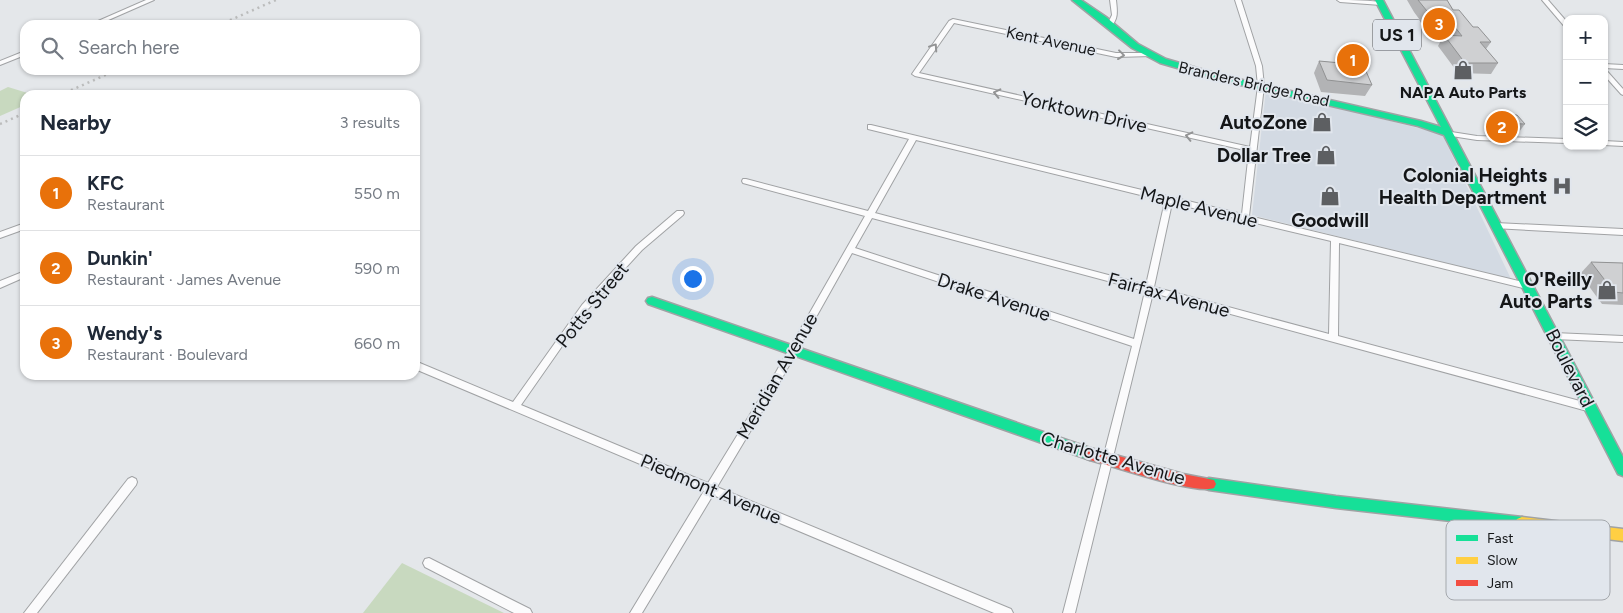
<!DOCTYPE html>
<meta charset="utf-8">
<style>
:root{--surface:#fff;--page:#f2f2f3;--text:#1f2937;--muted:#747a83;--line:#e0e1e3;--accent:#0b8043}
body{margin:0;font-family:Figtree,sans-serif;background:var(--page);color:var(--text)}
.controls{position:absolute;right:15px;top:15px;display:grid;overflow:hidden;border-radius:10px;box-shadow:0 1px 4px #0004}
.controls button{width:45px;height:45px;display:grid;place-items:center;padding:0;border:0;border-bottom:1px solid var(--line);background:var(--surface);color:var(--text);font:25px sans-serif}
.you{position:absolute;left:692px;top:278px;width:18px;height:18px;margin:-12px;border:4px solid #fff;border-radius:50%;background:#1a73e8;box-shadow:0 0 0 8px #1a73e833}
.badge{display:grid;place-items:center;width:32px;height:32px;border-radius:50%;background:var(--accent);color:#fff;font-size:16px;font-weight:700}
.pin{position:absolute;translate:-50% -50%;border:2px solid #fff;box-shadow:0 1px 5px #0006}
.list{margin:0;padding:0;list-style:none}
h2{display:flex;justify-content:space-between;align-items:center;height:65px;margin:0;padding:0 20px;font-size:21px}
h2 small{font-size:16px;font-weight:400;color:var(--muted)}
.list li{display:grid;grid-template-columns:32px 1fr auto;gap:15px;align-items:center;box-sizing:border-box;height:75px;padding:0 20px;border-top:1px solid var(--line)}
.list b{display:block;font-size:19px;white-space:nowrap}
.list p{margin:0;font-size:16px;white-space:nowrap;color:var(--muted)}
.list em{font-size:16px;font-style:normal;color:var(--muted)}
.icon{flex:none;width:28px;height:28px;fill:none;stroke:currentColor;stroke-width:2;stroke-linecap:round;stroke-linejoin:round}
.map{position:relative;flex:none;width:1623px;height:613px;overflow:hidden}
.search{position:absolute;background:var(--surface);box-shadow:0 1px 4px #0004;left:20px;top:20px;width:400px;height:55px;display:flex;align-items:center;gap:12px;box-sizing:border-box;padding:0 18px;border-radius:15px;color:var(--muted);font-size:19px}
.panel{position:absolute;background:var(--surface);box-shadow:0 1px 4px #0004;left:20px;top:90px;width:400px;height:290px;border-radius:15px}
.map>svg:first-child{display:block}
.built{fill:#d3dae3}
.green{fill:#c8d9bf}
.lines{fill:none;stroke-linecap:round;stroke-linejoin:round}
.street-casing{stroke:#a0a2a4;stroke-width:2}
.fast-casing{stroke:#a0a2a4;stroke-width:3}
.slow-casing{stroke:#a0a2a4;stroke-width:3}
.jam-casing{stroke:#a0a2a4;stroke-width:3}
.street{fill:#fbfbfc;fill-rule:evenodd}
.fast{fill:#16e098;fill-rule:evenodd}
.slow{fill:#ffcf43;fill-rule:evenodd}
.jam{fill:#f24e42;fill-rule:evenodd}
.rail{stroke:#bbbcbc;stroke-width:2.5;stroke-dasharray:2 4;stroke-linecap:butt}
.wall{fill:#b2b3b5}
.building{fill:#cfd0d2;stroke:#919293}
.oneway{stroke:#939495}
.labels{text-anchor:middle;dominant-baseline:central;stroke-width:4;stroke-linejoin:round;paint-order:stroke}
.far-street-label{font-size:16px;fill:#141618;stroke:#e1e6ed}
.far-poi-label{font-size:16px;font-weight:bold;fill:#141618;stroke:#e1e6ed}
.shield{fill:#e1e6ed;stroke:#525458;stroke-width:1}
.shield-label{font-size:18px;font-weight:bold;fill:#141618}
.street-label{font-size:19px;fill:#141618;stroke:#e1e6ed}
.poi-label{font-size:19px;font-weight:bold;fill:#141618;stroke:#e1e6ed;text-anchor:end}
.key{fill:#e1e6ed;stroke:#a4a8ad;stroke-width:1}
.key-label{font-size:14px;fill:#141618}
</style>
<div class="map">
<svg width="1623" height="613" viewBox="0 0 1623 613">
<rect width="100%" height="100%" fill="#e4e7ea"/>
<!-- built -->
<polygon class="built" points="1266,90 1442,134 1511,279 1252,215"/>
<!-- green -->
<g class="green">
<polygon points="8,87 34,95 25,95 25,105 0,116 0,91"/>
<polygon points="402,563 504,613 363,613"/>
</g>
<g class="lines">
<defs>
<g id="street">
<polygon points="146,0 154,0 97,25 89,25"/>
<path d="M1110 0H1116C1117 10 1119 20 1110 27L1107 25 1112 15Z"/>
<path d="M1235 0H1241L1262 66 1264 86 1249 216 1527 283 1531 286 1527 289 1339 243 1338 336 1591 404 1594 405 1596 408 1594 411 1591 412 1153 293 1075 613H1063L1132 346 852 253 782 378 717 487 1011 609 1013 613H994L713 495 642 613H630L704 491 415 369V361L513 402 582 305 636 246 677 211H683L684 213 683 215 642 250 588 309 521 405 708 483 776 372 865 216 743 183 742 181 743 179H746L868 211 909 139 868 129V125H871L1242 214 1249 151 915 76 912 74 949 21 953 19 1116 53H1150L1153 55 1152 56 1116 57 954 23 919 73 1250 147 1258 86 1256 66ZM916 140 1165 201 1146 285 875 213ZM1172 203 1331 241 1329 334 1154 287ZM872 218 1145 291 1134 339 855 248Z"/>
<path d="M1337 0C1351 0 1372 0 1384 3L1381 5 1340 2Z"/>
<polygon points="1542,0 1548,0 1567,22 1567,28 1565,27"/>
<polygon points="25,51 25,55 0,65 0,61"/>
<polygon points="1604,64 1623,65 1623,69 1604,68"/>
<polygon points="1604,69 1606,70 1623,89 1623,95 1621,94 1604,75"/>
<polygon points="1445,131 1477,136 1567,139 1567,143 1477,140 1445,135"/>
<polygon points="1604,141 1623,142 1623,146 1604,145"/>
<polygon points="25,223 25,229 0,238 0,232"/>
<polygon points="1496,223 1623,229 1623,235 1493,228 1492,226 1493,224"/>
<polygon points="25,271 25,277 0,288 0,281"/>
<polygon points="1554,333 1623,336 1623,342 1554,339 1551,338 1549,336 1551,334"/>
<polygon points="132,477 136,479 137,482 136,485 37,613 24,613 128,479"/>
<polygon points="429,558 530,609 532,613 514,613 425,567 423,563 425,559"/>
</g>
<g id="fast">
<polygon points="1072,0 1081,0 1106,17 1138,44 1166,59 1221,75 1421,121 1441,127 1375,0 1383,0 1623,457 1623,476 1618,474 1444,135 1418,126 1219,80 1160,63 1132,48"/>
<polygon points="652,297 1090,448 1095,450 1096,454 1095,458 1090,460 648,304 646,301 648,298"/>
<polygon points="1209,478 1336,496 1522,517 1527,519 1529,523 1527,527 1522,529 1336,508 1209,490 1204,488 1202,484 1204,480"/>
</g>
<polygon id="slow" points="1522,517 1623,529 1623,541 1522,529 1517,527 1515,523 1517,519"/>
<path id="jam" d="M1090 448 1183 474 1214 480 1216 484 1214 488C1195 495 1113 466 1090 460L1085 458 1084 454 1085 450Z"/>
</defs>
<!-- street casing -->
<use href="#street" class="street-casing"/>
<!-- fast casing -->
<use href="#fast" class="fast-casing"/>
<!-- slow casing -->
<use href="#slow" class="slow-casing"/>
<!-- jam casing -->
<use href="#jam" class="jam-casing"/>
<!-- street -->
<use href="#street" class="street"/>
<!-- fast -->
<use href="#fast" class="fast"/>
<!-- slow -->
<use href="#slow" class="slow"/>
<!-- jam -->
<use href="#jam" class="jam"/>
<!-- rail -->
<g class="rail">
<polyline points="219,25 276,0"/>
<polyline points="60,95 117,70"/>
<polyline points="0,124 25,113"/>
</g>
</g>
<!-- wall -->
<g class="wall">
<polygon points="1407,0 1447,0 1453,10 1491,42 1486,49 1498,63 1491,74 1458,73 1438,46 1444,35 1448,35 1441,27 1425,27 1414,12"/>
<polygon points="1344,45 1372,85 1365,96 1321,92 1314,73 1319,61 1341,63 1338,56"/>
<polygon points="1491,114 1525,124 1519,132 1493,132 1486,123"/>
<polygon points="1591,262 1623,263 1623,305 1602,304 1580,274"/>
</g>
<!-- building -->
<g class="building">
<polygon points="1418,0 1447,0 1453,10 1459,10 1473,27 1478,27 1491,42 1480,42 1498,63 1465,63 1444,35 1462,36 1447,17 1431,16"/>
<polygon points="1344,45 1355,46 1372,85 1327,80 1319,61 1352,64"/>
<polygon points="1491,114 1517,115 1525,124 1498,123"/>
<polygon points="1591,262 1623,263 1623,293 1614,292"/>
</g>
<!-- one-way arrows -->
<defs><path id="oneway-chevron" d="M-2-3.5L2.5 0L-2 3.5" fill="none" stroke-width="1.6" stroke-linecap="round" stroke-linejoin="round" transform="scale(1.25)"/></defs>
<g class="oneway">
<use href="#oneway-chevron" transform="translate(934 47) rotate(-56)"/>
<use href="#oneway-chevron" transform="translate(1121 55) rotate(7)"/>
<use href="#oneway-chevron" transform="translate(997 93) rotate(-167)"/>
<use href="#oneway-chevron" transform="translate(1189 136) rotate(-167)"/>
</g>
<!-- icons -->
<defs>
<symbol id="shop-bare" viewBox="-9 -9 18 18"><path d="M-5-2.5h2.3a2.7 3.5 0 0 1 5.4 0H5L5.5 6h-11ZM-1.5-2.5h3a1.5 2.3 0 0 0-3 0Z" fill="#5d5f62" stroke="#e1e6ed" stroke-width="2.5" paint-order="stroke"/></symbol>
<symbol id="hospital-bare" viewBox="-9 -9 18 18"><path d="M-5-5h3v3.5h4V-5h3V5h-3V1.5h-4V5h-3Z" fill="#5d5f62" stroke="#e1e6ed" stroke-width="2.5" paint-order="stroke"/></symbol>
</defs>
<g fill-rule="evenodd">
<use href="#shop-bare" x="1449" y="56" width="28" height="28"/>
<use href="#shop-bare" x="1308" y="108" width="28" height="28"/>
<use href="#shop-bare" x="1312" y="141" width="28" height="28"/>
<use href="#hospital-bare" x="1548" y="172" width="28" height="28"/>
<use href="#shop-bare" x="1316" y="182" width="28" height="28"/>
<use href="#shop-bare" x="1593" y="276" width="28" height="28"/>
</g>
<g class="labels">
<!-- far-street labels -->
<g class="far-street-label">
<text transform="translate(1051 41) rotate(12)">Kent Avenue</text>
<text transform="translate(1254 84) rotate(13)">Branders Bridge Road</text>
</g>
<!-- far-poi labels -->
<g class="far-poi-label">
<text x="1463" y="92">NAPA Auto Parts</text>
</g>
<!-- shield labels -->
<rect class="shield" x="1373" y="19.5" width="48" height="31" rx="4"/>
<g class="shield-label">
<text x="1397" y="35">US 1</text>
</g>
<!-- street labels -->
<g class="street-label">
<text transform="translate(1084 112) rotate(13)">Yorktown Drive</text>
<text transform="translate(1199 207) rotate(14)">Maple Avenue</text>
<text transform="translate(1169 295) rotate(15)">Fairfax Avenue</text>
<text transform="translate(994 297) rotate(18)">Drake Avenue</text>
<text transform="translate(592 305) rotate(-51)">Potts Street</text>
<text transform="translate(1570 368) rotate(63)">Boulevard</text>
<text transform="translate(777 376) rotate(-60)">Meridian Avenue</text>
<text transform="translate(1113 458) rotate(16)">Charlotte Avenue</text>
<text transform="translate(711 489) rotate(23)">Piedmont Avenue</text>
</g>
<!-- poi labels -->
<g class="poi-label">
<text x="1307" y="122">AutoZone</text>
<text x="1311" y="155">Dollar Tree</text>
<text x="1547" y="175">Colonial Heights<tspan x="1547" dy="22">Health Department</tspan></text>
<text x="1330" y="220" text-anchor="middle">Goodwill</text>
<text x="1592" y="279">O'Reilly<tspan x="1592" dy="22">Auto Parts</tspan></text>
</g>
</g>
<!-- legend -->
<rect x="1446" y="520" width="164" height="80" rx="8" class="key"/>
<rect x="1456" y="535" width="22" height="6" fill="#16e098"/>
<rect x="1456" y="557" width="22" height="7" fill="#ffcf43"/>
<rect x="1456" y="580" width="22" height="6" fill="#f24e42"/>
<g class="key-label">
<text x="1487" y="543">Fast</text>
<text x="1487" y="565">Slow</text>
<text x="1487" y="588">Jam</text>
</g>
</svg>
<div class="controls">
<button>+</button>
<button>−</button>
<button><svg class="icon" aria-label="layers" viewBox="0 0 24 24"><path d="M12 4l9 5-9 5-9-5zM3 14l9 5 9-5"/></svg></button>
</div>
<div class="you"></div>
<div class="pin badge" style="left:1353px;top:60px;background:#e8710a">1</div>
<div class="pin badge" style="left:1502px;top:127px;background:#e8710a">2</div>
<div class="pin badge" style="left:1439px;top:24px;background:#e8710a">3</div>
<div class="search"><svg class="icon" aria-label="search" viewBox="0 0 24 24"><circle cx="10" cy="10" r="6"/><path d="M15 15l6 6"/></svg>Search here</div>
<section class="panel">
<h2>Nearby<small>3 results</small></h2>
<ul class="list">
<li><span class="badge" style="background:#e8710a">1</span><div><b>KFC</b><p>Restaurant</p></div><em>550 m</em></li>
<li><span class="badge" style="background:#e8710a">2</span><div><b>Dunkin'</b><p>Restaurant · James Avenue</p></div><em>590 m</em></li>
<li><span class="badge" style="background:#e8710a">3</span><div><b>Wendy's</b><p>Restaurant · Boulevard</p></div><em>660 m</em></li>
</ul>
</section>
</div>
